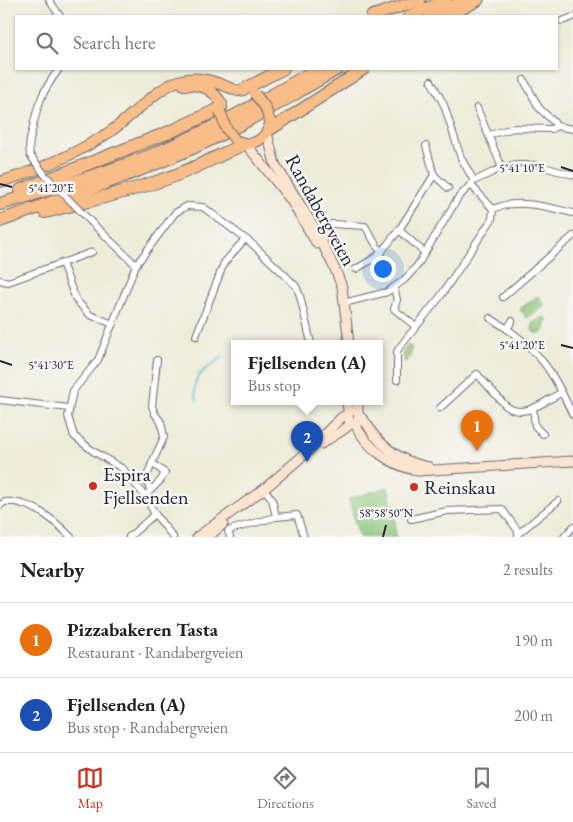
<!DOCTYPE html>
<meta charset="utf-8">
<style>
:root{--surface:#fff;--page:#f6f6f6;--text:#222;--muted:#767676;--line:#e0e0e0;--accent:#c8321e}
body{margin:0;font-family:"EB Garamond",serif;background:var(--page);color:var(--text)}
.you{position:absolute;left:382px;top:268px;width:18px;height:18px;margin:-12px;border:4px solid #fff;border-radius:50%;background:#1a73e8;box-shadow:0 0 0 8px #1a73e833}
.badge{display:grid;place-items:center;width:32px;height:32px;border-radius:50%;background:var(--accent);color:#fff;font-size:16px;font-weight:700}
.pin{position:absolute;translate:-50% -41px;filter:drop-shadow(0 1px 2px #0008)}
.pin::after{content:'';position:absolute;top:26px;width:18px;height:15px;background:inherit;clip-path:polygon(0 0,100% 0,50% 100%)}
.popup{position:absolute;left:231px;top:340px;width:152px;height:65px;box-sizing:border-box;display:grid;place-content:center;border-radius:0px;background:var(--surface);filter:drop-shadow(0 1px 4px #0005);font-size:16px;white-space:nowrap;color:var(--muted)}
.popup b{font-size:19px;color:var(--text)}
.popup::after{content:'';position:absolute;left:50%;top:100%;margin-left:-10px;border:10px solid transparent;border-top-color:var(--surface)}
.list{margin:0;padding:0;list-style:none}
h2{display:flex;justify-content:space-between;align-items:center;height:65px;margin:0;padding:0 20px;font-size:21px}
h2 small{font-size:16px;font-weight:400;color:var(--muted)}
.list li{display:grid;grid-template-columns:32px 1fr auto;gap:15px;align-items:center;box-sizing:border-box;height:75px;padding:0 20px;border-top:1px solid var(--line)}
.list b{display:block;font-size:19px;white-space:nowrap}
.list p{margin:0;font-size:16px;white-space:nowrap;color:var(--muted)}
.list em{font-size:16px;font-style:normal;color:var(--muted)}
.icon{flex:none;width:28px;height:28px;fill:none;stroke:currentColor;stroke-width:2;stroke-linecap:round;stroke-linejoin:round}
.map{position:relative;flex:none;width:573px;height:537px;overflow:hidden}
.search{position:absolute;background:var(--surface);box-shadow:0 1px 4px #0004;left:15px;right:15px;top:15px;height:55px;display:flex;align-items:center;gap:12px;box-sizing:border-box;padding:0 18px;border-radius:0px;color:var(--muted);font-size:19px}
.sheet{height:215px;background:var(--surface)}
nav{display:flex;justify-content:space-around;align-items:center;box-sizing:border-box;height:70px;border-top:1px solid var(--line);background:var(--surface);font-size:14px;color:var(--muted)}
nav a{display:grid;justify-items:center;gap:2px}
nav .on{color:var(--accent)}
.map>svg:first-child{display:block}
.green{fill:#8ec77b;stroke:#58745b}
.lines{fill:none;stroke-linecap:round;stroke-linejoin:round}
.stream{stroke:#59c1d6;stroke-width:2}
.minor-casing{stroke:#696972;stroke-width:8}
.secondary-casing{stroke:#696972;stroke-width:11}
.primary-casing{stroke:#696972;stroke-width:12}
.trunk-casing{stroke:#696972;stroke-width:13}
.motorway-casing{stroke:#696972;stroke-width:14}
.minor{stroke:#fff;stroke-width:6}
.secondary{stroke:#fce5d0;stroke-width:9}
.primary{stroke:#f8bd89;stroke-width:10}
.trunk{stroke:#f8bd89;stroke-width:11}
.motorway{stroke:#f8bd89;stroke-width:12}
.minor-bridge-casing{stroke:#696972;stroke-width:8;stroke-linecap:butt}
.primary-bridge-casing{stroke:#696972;stroke-width:12;stroke-linecap:butt}
.minor-bridge{stroke:#fff;stroke-width:6}
.primary-bridge{stroke:#f8bd89;stroke-width:10}
.ticks{fill:none;stroke:#22223b;stroke-width:2}
.poi-dot{fill:#c8321e;stroke:#f6f6f2;stroke-width:2}
.labels{text-anchor:middle;dominant-baseline:central;stroke-width:5;stroke-linejoin:round;paint-order:stroke}
.street-label{font-size:20px;fill:#22223b;stroke:#f6f6f2}
.poi-label{font-size:20px;fill:#22223b;stroke:#f6f6f2;text-anchor:start}
.ticks-label{font-size:12px;text-anchor:middle;fill:#22223b;stroke:#f6f6f2;stroke-width:5;stroke-linejoin:round;paint-order:stroke}
</style>
<div class="map">
<svg width="573" height="537" viewBox="0 0 573 537">
<rect width="100%" height="100%" fill="#f6f6f2"/>
<filter id="ink" filterUnits="userSpaceOnUse"><feTurbulence type="fractalNoise" baseFrequency=".02" numOctaves="2"/><feDisplacementMap in="SourceGraphic" scale="10" xChannelSelector="R" yChannelSelector="G"/><feConvolveMatrix kernelMatrix="1 2 1 2 8 2 1 2 1" color-interpolation-filters="sRGB"/></filter>
<filter id="wash" filterUnits="userSpaceOnUse"><feTurbulence type="fractalNoise" baseFrequency=".0096" numOctaves="4" result="noise"/><feDisplacementMap in="SourceGraphic" scale="20" xChannelSelector="R" yChannelSelector="G"/><feGaussianBlur stdDeviation="1.12" result="paint"/><feColorMatrix in="noise" values="0 0 0 0 0 0 0 0 0 0 0 0 0 0 0 0 0 1.4 0 .05"/><feComposite in="paint" operator="in"/></filter>
<g filter="url(#wash)">
<rect width="100%" height="100%" fill="#eeecd9"/>
<!-- green -->
<g class="green">
<polygon points="538,296 544,305 527,318 520,309"/>
<polygon points="544,317 548,320 544,325 545,330 540,334 535,333 532,330 533,323"/>
<path d="M408 345 411 347C412 354 410 358 405 362L403 353Z"/>
<polygon points="388,487 395,521 396,537 359,537 349,499"/>
</g>
<g class="lines">
<!-- stream -->
<path class="stream" d="M197 400C188 376 206 369 223 357"/>
</g>
</g>
<g filter="url(#ink)">
<g class="lines">
<defs>
<g id="minor">
<polyline points="49,0 60,16"/>
<polyline points="562,21 573,17"/>
<polyline points="524,80 539,108 554,122 556,126"/>
<polyline points="431,81 444,105 461,158 474,181"/>
<polyline points="477,108 502,168"/>
<polyline points="489,135 514,128 552,129 556,126 573,129"/>
<polyline points="426,146 434,175 448,188"/>
<path d="M30 155C28 146 30 139 32 131 38 102 42 92 59 69"/>
<path d="M471 185 493 209C516 198 549 207 573 213"/>
<polyline points="92,223 136,265"/>
<polyline points="332,224 365,226 381,253"/>
<polyline points="425,253 399,230 434,175"/>
<polyline points="62,263 92,252"/>
<polyline points="356,269 378,256 399,230"/>
<polyline points="0,280 8,282 62,263 76,300 90,315 113,324"/>
<polyline points="394,287 397,300 394,309 416,327"/>
<polyline points="503,297 573,236"/>
<polyline points="344,303 387,292 404,280 417,266 458,198 474,181 497,170 517,165 536,165 573,175"/>
<path d="M490 318C516 333 540 353 555 380 562 391 567 404 573 415"/>
<polyline points="507,329 512,321"/>
<polyline points="196,336 224,263 245,239"/>
<polyline points="397,380 397,352 399,348 440,297 492,219 493,209"/>
<polyline points="0,400 69,408"/>
<path d="M440 408 477 374 505 405C523 421 544 401 561 393"/>
<polyline points="533,408 535,426 543,434"/>
<polyline points="150,489 146,479 152,463"/>
<polyline points="264,489 272,499 276,517 297,515 304,537"/>
<polyline points="145,496 161,480 165,473 152,463 164,437 161,422 155,414 152,406 157,360"/>
<path d="M0 506 4 502C31 500 53 519 71 537"/>
<polyline points="411,519 447,511 502,509 518,531 518,537"/>
<polyline points="519,533 558,501"/>
<polyline points="129,537 155,514"/>
<polyline points="173,537 155,514 145,496 123,469 93,451 74,436 68,416 73,391 98,360 136,265 175,213 187,206 203,207 251,243 284,274 296,286 300,296 311,343"/>
<polyline points="230,537 228,531 233,529 276,517"/>
<polyline points="564,537 573,527"/>
</g>
<g id="secondary">
<polyline points="267,133 275,164 314,227 335,269 342,287 349,343"/>
<polyline points="246,144 290,199 317,244"/>
<polyline points="347,401 349,420 354,422 358,420 359,416 357,411 352,410 348,413"/>
<polyline points="358,413 358,401"/>
<path d="M359 416C366 420 369 428 374 435 388 452 408 463 429 467"/>
<path d="M354 422C366 448 390 465 418 471L573 461"/>
<path d="M321 444C329 438 348 429 352 422"/>
<polyline points="197,537 264,489 312,448 315,443 342,417 347,415"/>
<polyline points="208,537 223,524"/>
</g>
<g id="primary">
<path d="M184 85C202 84 213 89 222 104"/>
<path d="M238 141C253 148 266 139 270 124"/>
<path d="M0 182C39 170 77 154 111 131 132 117 159 85 182 80 202 75 220 84 238 91"/>
</g>
<g id="trunk">
<polyline points="372,16 420,0"/>
<polyline points="409,16 446,0"/>
<polyline points="430,16 466,0"/>
<polyline points="449,16 478,0"/>
<polyline points="242,90 283,69"/>
<polyline points="298,92 338,69"/>
<polyline points="268,131 364,69"/>
</g>
<g id="motorway">
<polyline points="21,190 172,131 221,108"/>
<path d="M0 204C47 190 95 177 141 159 203 135 261 103 317 69"/>
<path d="M45 212C87 201 130 192 171 177 196 168 220 155 244 144"/>
<path d="M0 221C61 199 123 178 183 152 223 135 260 114 298 92"/>
</g>
</defs>
<!-- minor casing -->
<use href="#minor" class="minor-casing"/>
<!-- secondary casing -->
<use href="#secondary" class="secondary-casing"/>
<!-- primary casing -->
<use href="#primary" class="primary-casing"/>
<!-- trunk casing -->
<use href="#trunk" class="trunk-casing"/>
<!-- motorway casing -->
<use href="#motorway" class="motorway-casing"/>
<!-- minor -->
<use href="#minor" class="minor"/>
<!-- secondary -->
<use href="#secondary" class="secondary"/>
<!-- primary -->
<use href="#primary" class="primary"/>
<!-- trunk -->
<use href="#trunk" class="trunk"/>
<!-- motorway -->
<use href="#motorway" class="motorway"/>
<defs>
<polyline id="minor-bridge" points="30,155 45,175 92,223"/>
<g id="primary-bridge">
<polyline points="255,94 265,107 270,121"/>
<polyline points="220,111 226,128 235,140"/>
</g>
</defs>
<!-- minor-bridge casing -->
<use href="#minor-bridge" class="minor-bridge-casing"/>
<!-- primary-bridge casing -->
<use href="#primary-bridge" class="primary-bridge-casing"/>
<!-- minor-bridge -->
<use href="#minor-bridge" class="minor-bridge"/>
<!-- primary-bridge -->
<use href="#primary-bridge" class="primary-bridge"/>
</g>
</g>
<!-- ticks -->
<path class="ticks" d="M561 167 573 171M0 184 12 187M561 345 573 348M0 361 12 365M383 537 386 525"/>
<!-- markers -->
<g class="poi-dot">
<circle cx="93" cy="486" r="5"/>
<circle cx="414" cy="487" r="5"/>
</g>
<g class="labels">
<!-- street labels -->
<g class="street-label">
<text transform="translate(321 210) rotate(61)">Randabergveien</text>
</g>
<!-- poi labels -->
<g class="poi-label">
<text x="103" y="474">Espira<tspan x="103" dy="23">Fjellsenden</tspan></text>
<text x="424" y="487">Reinskau</text>
</g>
</g>
<g class="ticks-label">
<text x="522" y="172">5°41'10"E</text>
<text x="51" y="192">5°41'20"E</text>
<text x="522" y="349">5°41'20"E</text>
<text x="51" y="369">5°41'30"E</text>
<text x="386" y="517">58°58'50"N</text>
</g>
</svg>
<div class="you"></div>
<div class="pin badge" style="left:477px;top:451px;background:#e8710a">1</div>
<div class="pin badge" style="left:307px;top:462px;background:#1a4fb4">2</div>
<div class="popup"><b>Fjellsenden (A)</b>Bus stop</div>
<div class="search"><svg class="icon" aria-label="search" viewBox="0 0 24 24"><circle cx="10" cy="10" r="6"/><path d="M15 15l6 6"/></svg>Search here</div>
</div>
<section class="sheet">
<h2>Nearby<small>2 results</small></h2>
<ul class="list">
<li><span class="badge" style="background:#e8710a">1</span><div><b>Pizzabakeren Tasta</b><p>Restaurant · Randabergveien</p></div><em>190 m</em></li>
<li><span class="badge" style="background:#1a4fb4">2</span><div><b>Fjellsenden (A)</b><p>Bus stop · Randabergveien</p></div><em>200 m</em></li>
</ul>
</section>
<nav>
<a class="on"><svg class="icon" aria-label="map" viewBox="0 0 24 24"><path d="M3 6l6-2 6 2 6-2v14l-6 2-6-2-6 2zM9 4v14M15 6v14"/></svg>Map</a>
<a><svg class="icon" aria-label="directions" viewBox="0 0 24 24"><path d="M12 3l9 9-9 9-9-9zM9 14v-3h6M13 9l2 2-2 2"/></svg>Directions</a>
<a><svg class="icon" aria-label="saved" viewBox="0 0 24 24"><path d="M7 4h10v16l-5-4-5 4z"/></svg>Saved</a>
</nav>
